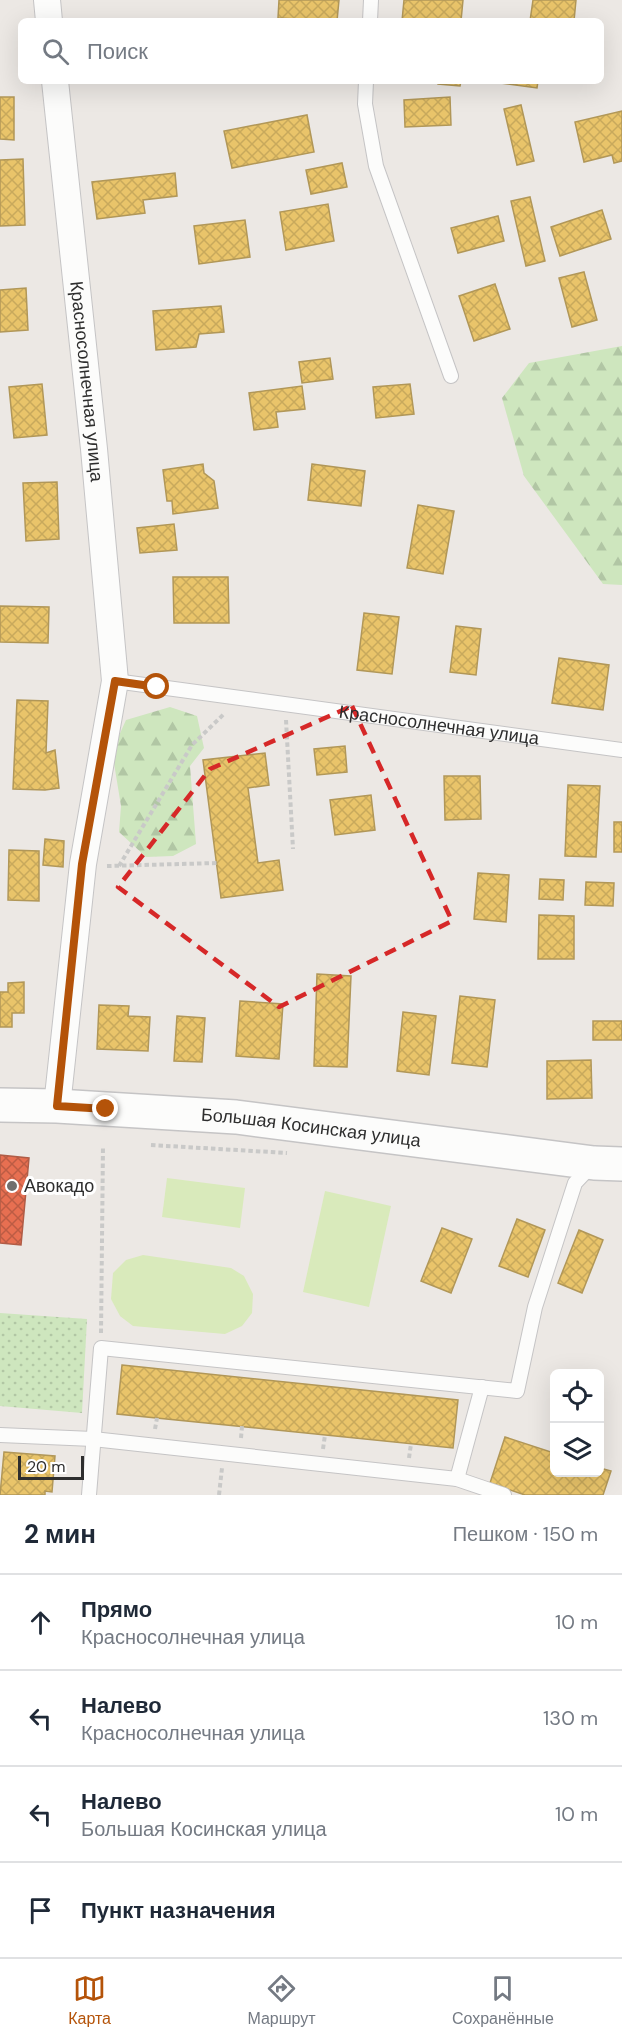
<!DOCTYPE html>
<html lang="ru">
<meta charset="utf-8">
<style>
:root{--surface:#fff;--page:#f2f2f3;--text:#1f2937;--muted:#747a83;--line:#e0e1e3;--accent:#b45309}
body{margin:0;font-family:"DM Sans",sans-serif;background:var(--page);color:var(--text)}
.controls{position:absolute;right:18px;bottom:18px;display:grid;overflow:hidden;border-radius:9px;box-shadow:0 6px 24px #0002}
.controls button{width:54px;height:54px;display:grid;place-items:center;padding:0;border:0;border-bottom:2px solid var(--line);background:var(--surface);color:var(--text);font:30px sans-serif}
.scale{position:absolute;left:18px;bottom:15px;width:66px;box-sizing:border-box;padding-left:6px;border:3px solid #2e2e2e;border-top:0;font-size:16px;line-height:21px;white-space:nowrap;color:#2e2e2e;-webkit-text-stroke:4px #fff;paint-order:stroke}
.stop{position:absolute;width:18px;height:18px;margin:-14px;border:4px solid #b45309;border-radius:50%;background:#fff}
.stop.end{background:#b45309;border-color:#fff;box-shadow:0 2px 6px #0008}
.list{margin:0;padding:0;list-style:none}
h2{display:flex;justify-content:space-between;align-items:center;height:78px;margin:0;padding:0 24px;font-size:26px}
h2 small{font-size:20px;font-weight:400;color:var(--muted)}
.list li{display:grid;grid-template-columns:39px 1fr auto;gap:18px;align-items:center;box-sizing:border-box;height:96px;padding:0 24px;border-top:2px solid var(--line)}
.list b{display:block;font-size:22px;white-space:nowrap}
.list p{margin:0;font-size:20px;white-space:nowrap;color:var(--muted)}
.list em{font-size:20px;font-style:normal;color:var(--muted)}
.icon{flex:none;width:33px;height:33px;fill:none;stroke:currentColor;stroke-width:2;stroke-linecap:round;stroke-linejoin:round}
.map{position:relative;flex:none;width:622px;height:1495px;overflow:hidden}
.search{position:absolute;background:var(--surface);box-shadow:0 6px 24px #0002;left:18px;right:18px;top:18px;height:66px;display:flex;align-items:center;gap:15px;box-sizing:border-box;padding:0 21px;border-radius:9px;color:var(--muted);font-size:22px}
.sheet{height:462px;background:var(--surface)}
nav{display:flex;justify-content:space-around;align-items:center;box-sizing:border-box;height:84px;border-top:2px solid var(--line);background:var(--surface);font-size:16px;color:var(--muted)}
nav a{display:grid;justify-items:center;gap:3px}
nav .on{color:var(--accent)}
.map>svg:first-child{display:block}
.grass{fill:url(#grass-dots)}
.forest{fill:url(#forest-firs)}
.pitch{fill:#d9eabb}
.homes{fill:url(#homes-cross-hatch);stroke:#b19758;stroke-width:1.5}
.shops{fill:url(#shops-cross-hatch);stroke:#b05c46;stroke-width:1.5}
.lines{fill:none;stroke-linecap:round;stroke-linejoin:round}
.lane-casing{stroke:#c5c4c5;stroke-width:16}
.street-casing{stroke:#c5c4c5;stroke-width:28}
.secondary-casing{stroke:#c5c4c5;stroke-width:36}
.path{stroke:#c9c9c8;stroke-width:4;stroke-dasharray:4.5 3;stroke-linecap:butt}
.lane{stroke:#fcfcfb;stroke-width:14}
.street{stroke:#fcfcfb;stroke-width:26}
.secondary{stroke:#fcfcfb;stroke-width:33}
.route{stroke:#b45309;stroke-width:8}
.marked{fill:none;stroke:#d62828;stroke-width:4.5;stroke-dasharray:12 8;stroke-linejoin:round}
.poi-dot{fill:#706f6e;stroke:#fff;stroke-width:2}
.labels{text-anchor:middle;dominant-baseline:central;stroke-width:6;stroke-linejoin:round;paint-order:stroke}
.street-label{font-size:18px;fill:#2e2e2e;stroke:#fff}
.poi-label{font-size:18px;fill:#2e2e2e;stroke:#fff;text-anchor:start}
</style>
<div class="map">
<svg width="622" height="1495" viewBox="0 0 622 1495">
<defs>
<pattern id="grass-dots" width="8" height="8" patternUnits="userSpaceOnUse" patternTransform="scale(1.5)"><rect width="8" height="8" fill="#cee6be"/><path d="M2 2h.1M6 6h.1" fill="none" stroke="#b1c6a4" stroke-width="1.8" stroke-linecap="round"/></pattern>
<pattern id="forest-firs" width="22" height="20" patternUnits="userSpaceOnUse" patternTransform="scale(1.5)"><rect width="22" height="20" fill="#cee6be"/><path d="M5 1l3.5 6h-7zM16 11l3.5 6h-7z" fill="#b1c6a4"/></pattern>
<pattern id="homes-cross-hatch" width="8" height="8" patternUnits="userSpaceOnUse" patternTransform="scale(1.5)"><rect width="8" height="8" fill="#e9c46a"/><path d="M0 0l8 8M0 8l8-8" fill="none" stroke="#c8a95c"/></pattern>
<pattern id="shops-cross-hatch" width="8" height="8" patternUnits="userSpaceOnUse" patternTransform="scale(1.5)"><rect width="8" height="8" fill="#e76f51"/><path d="M0 0l8 8M0 8l8-8" fill="none" stroke="#bc5c44"/></pattern>
</defs>
<rect width="100%" height="100%" fill="#ece8e4"/>
<!-- grass -->
<polygon class="grass" points="0,1313 87,1319 82,1413 0,1406"/>
<!-- forest -->
<g class="forest">
<polygon points="622,346 622,585 603,584 524,476 502,398 529,363"/>
<polygon points="170,707 197,716 204,748 190,766 196,844 173,856 146,857 119,832 121,806 112,751 126,720"/>
</g>
<!-- pitch -->
<g class="pitch">
<polygon points="167,1178 245,1188 240,1228 162,1217"/>
<polygon points="325,1191 391,1206 369,1307 303,1292"/>
<polygon points="143,1255 231,1268 244,1276 253,1294 252,1313 242,1326 225,1334 133,1326 120,1316 111,1299 113,1273 126,1260"/>
</g>
<!-- homes -->
<g class="homes">
<polygon points="279,0 339,0 337,21 278,18"/>
<polygon points="404,0 463,0 461,21 402,21"/>
<polygon points="533,0 576,0 574,21 530,21"/>
<polygon points="438,81 461,81 460,86 438,84"/>
<polygon points="501,81 538,81 537,88 501,83"/>
<polygon points="0,97 14,97 14,140 0,139"/>
<polygon points="450,97 451,125 405,127 404,100"/>
<polygon points="521,105 534,161 517,165 504,109"/>
<polygon points="622,111 622,161 614,163 612,155 584,162 575,122"/>
<polygon points="307,115 314,152 232,168 224,131"/>
<polygon points="23,159 25,225 0,226 0,160"/>
<polygon points="342,163 347,187 311,194 306,170"/>
<polygon points="175,173 177,196 143,200 145,213 97,219 92,182"/>
<polygon points="530,197 545,261 526,266 511,201"/>
<polygon points="328,204 334,241 286,250 280,212"/>
<polygon points="602,210 611,239 560,256 551,227"/>
<polygon points="498,216 504,241 458,253 451,228"/>
<polygon points="245,220 250,257 199,264 194,226"/>
<polygon points="584,272 597,320 572,327 559,278"/>
<polygon points="495,284 510,329 474,341 459,296"/>
<polygon points="26,288 28,330 0,332 0,290"/>
<polygon points="221,306 224,332 199,334 196,347 156,350 153,311"/>
<polygon points="330,358 333,379 302,383 299,362"/>
<polygon points="42,384 47,435 14,438 9,387"/>
<polygon points="410,384 414,414 376,418 373,387"/>
<polygon points="302,386 305,409 276,412 278,427 254,430 249,393"/>
<polygon points="203,464 204,473 214,481 218,508 173,514 172,501 167,501 163,470"/>
<polygon points="312,464 365,471 361,506 308,500"/>
<polygon points="57,482 59,539 26,541 23,483"/>
<polygon points="418,505 454,511 443,574 407,568"/>
<polygon points="174,524 177,550 140,553 137,528"/>
<polygon points="173,577 228,577 229,623 174,623"/>
<polygon points="0,606 49,607 48,643 0,642"/>
<polygon points="364,613 399,617 392,674 357,670"/>
<polygon points="456,626 481,629 476,675 450,672"/>
<polygon points="559,658 609,665 603,710 552,703"/>
<polygon points="17,700 48,701 46,753 55,750 59,788 45,790 13,789"/>
<polygon points="345,746 347,772 317,775 314,749"/>
<polygon points="265,753 269,785 248,788 258,863 279,860 283,890 221,898 203,760"/>
<polygon points="444,776 480,776 481,819 445,820"/>
<polygon points="568,785 600,786 596,857 565,856"/>
<polygon points="371,795 375,830 335,835 330,800"/>
<rect x="614" y="822" width="8" height="30"/>
<polygon points="45,839 64,841 63,867 43,865"/>
<polygon points="9,850 39,851 39,901 8,900"/>
<polygon points="478,873 509,875 506,922 474,919"/>
<polygon points="540,879 564,880 563,900 539,899"/>
<polygon points="586,882 614,883 613,906 585,905"/>
<polygon points="539,915 574,916 574,959 538,959"/>
<polygon points="317,974 351,976 347,1067 314,1066"/>
<polygon points="24,982 24,1013 12,1013 12,1027 0,1027 0,992 8,992 8,983"/>
<polygon points="460,996 495,1000 487,1067 452,1063"/>
<polygon points="240,1001 283,1004 279,1059 236,1056"/>
<polygon points="99,1005 129,1006 128,1016 150,1017 148,1051 97,1049"/>
<polygon points="403,1012 436,1016 429,1075 397,1071"/>
<polygon points="177,1016 205,1018 202,1062 174,1061"/>
<rect x="593" y="1021" width="29" height="19"/>
<polygon points="591,1060 592,1098 547,1099 547,1061"/>
<polygon points="517,1219 545,1230 528,1277 499,1266"/>
<polygon points="442,1228 472,1239 451,1293 421,1281"/>
<polygon points="579,1230 603,1240 582,1293 558,1283"/>
<polygon points="122,1365 458,1400 453,1448 117,1414"/>
<polygon points="505,1437 554,1453 554,1472 600,1472 600,1468 611,1471 603,1495 525,1495 490,1483"/>
<polygon points="4,1452 55,1456 52,1492 45,1491 45,1495 0,1495"/>
</g>
<!-- shops -->
<polygon class="shops" points="0,1155 29,1158 21,1245 0,1243"/>
<g class="lines">
<defs>
<g id="lane">
<polyline points="370,21 371,0"/>
<polyline points="366,81 365,104 376,166 451,376"/>
<path id="s1" d="M115 681 622 750"/>
<polyline points="0,1435 93,1439 457,1479 504,1495"/>
<polyline points="457,1479 482,1387"/>
<polyline points="89,1495 101,1348 517,1391 535,1307 575,1183 593,1164"/>
</g>
<g id="street">
<polyline points="47,0 49,21"/>
<path id="s2" d="M55 81 94 449 115 681 83 864 57 1106"/>
</g>
<g id="secondary">
<path id="s3" d="M0 1105 57 1106 236 1117 594 1163 622 1164"/>
</g>
</defs>
<!-- lane casing -->
<use href="#lane" class="lane-casing"/>
<!-- street casing -->
<use href="#street" class="street-casing"/>
<!-- secondary casing -->
<use href="#secondary" class="secondary-casing"/>
<!-- path -->
<g class="path">
<polyline points="286,720 293,849"/>
<polyline points="107,866 217,863"/>
<polyline points="119,866 192,745 225,713"/>
<polyline points="151,1145 287,1153"/>
<polyline points="101,1333 103,1146"/>
<polyline points="155,1429 157,1418"/>
<polyline points="241,1438 242,1426"/>
<polyline points="323,1449 325,1435"/>
<polyline points="409,1458 411,1444"/>
<polyline points="219,1495 222,1468"/>
</g>
<!-- lane -->
<use href="#lane" class="lane"/>
<!-- street -->
<use href="#street" class="street"/>
<!-- secondary -->
<use href="#secondary" class="secondary"/>
</g>
<g class="lines">
<!-- route -->
<polyline class="route" points="106,1109 57,1106 82,864 115,681 157,687"/>
</g>
<!-- marked area -->
<path class="marked" d="M352 706 452 921 279 1007 118 887 210 769Z"/>
<!-- markers -->
<circle class="poi-dot" cx="12" cy="1186" r="6"/>
<g class="labels">
<!-- street labels -->
<g class="street-label">
<text stroke="none"><textPath href="#s2" startOffset="302">Красносолнечная улица</textPath></text>
<text stroke="none"><textPath href="#s1" startOffset="327">Красносолнечная улица</textPath></text>
<text stroke="none"><textPath href="#s3" startOffset="312">Большая Косинская улица</textPath></text>
</g>
<!-- poi labels -->
<g class="poi-label">
<text x="24" y="1186">Авокадо</text>
</g>
</g>
</svg>
<div class="controls">
<button><svg class="icon" aria-label="locate" viewBox="0 0 24 24"><circle cx="12" cy="12" r="6"/><path d="M12 2v4M12 18v4M2 12h4M18 12h4"/></svg></button>
<button><svg class="icon" aria-label="layers" viewBox="0 0 24 24"><path d="M12 4l9 5-9 5-9-5zM3 14l9 5 9-5"/></svg></button>
</div>
<div class="scale">20 m</div>
<div class="stop" style="left:157px;top:687px"></div>
<div class="stop end" style="left:106px;top:1109px"></div>
<div class="search"><svg class="icon" aria-label="search" viewBox="0 0 24 24"><circle cx="10" cy="10" r="6"/><path d="M15 15l6 6"/></svg>Поиск</div>
</div>
<section class="sheet">
<h2>2 мин<small>Пешком · 150 m</small></h2>
<ul class="list">
<li><svg class="icon" aria-label="ahead" viewBox="0 0 24 24"><path d="M12 20V5M6 11l6-6 6 6"/></svg><div><b>Прямо</b><p>Красносолнечная улица</p></div><em>10 m</em></li>
<li><svg class="icon" aria-label="left" viewBox="0 0 24 24"><path d="M17 20v-9H6M10 6l-5 5 5 5"/></svg><div><b>Налево</b><p>Красносолнечная улица</p></div><em>130 m</em></li>
<li><svg class="icon" aria-label="left" viewBox="0 0 24 24"><path d="M17 20v-9H6M10 6l-5 5 5 5"/></svg><div><b>Налево</b><p>Большая Косинская улица</p></div><em>10 m</em></li>
<li><svg class="icon" aria-label="arrive" viewBox="0 0 24 24"><path d="M6 21V4h12l-3 4 3 4H6"/></svg><div><b>Пункт назначения</b></div></li>
</ul>
</section>
<nav>
<a class="on"><svg class="icon" aria-label="map" viewBox="0 0 24 24"><path d="M3 6l6-2 6 2 6-2v14l-6 2-6-2-6 2zM9 4v14M15 6v14"/></svg>Карта</a>
<a><svg class="icon" aria-label="directions" viewBox="0 0 24 24"><path d="M12 3l9 9-9 9-9-9zM9 14v-3h6M13 9l2 2-2 2"/></svg>Маршрут</a>
<a><svg class="icon" aria-label="saved" viewBox="0 0 24 24"><path d="M7 4h10v16l-5-4-5 4z"/></svg>Сохранённые</a>
</nav>
